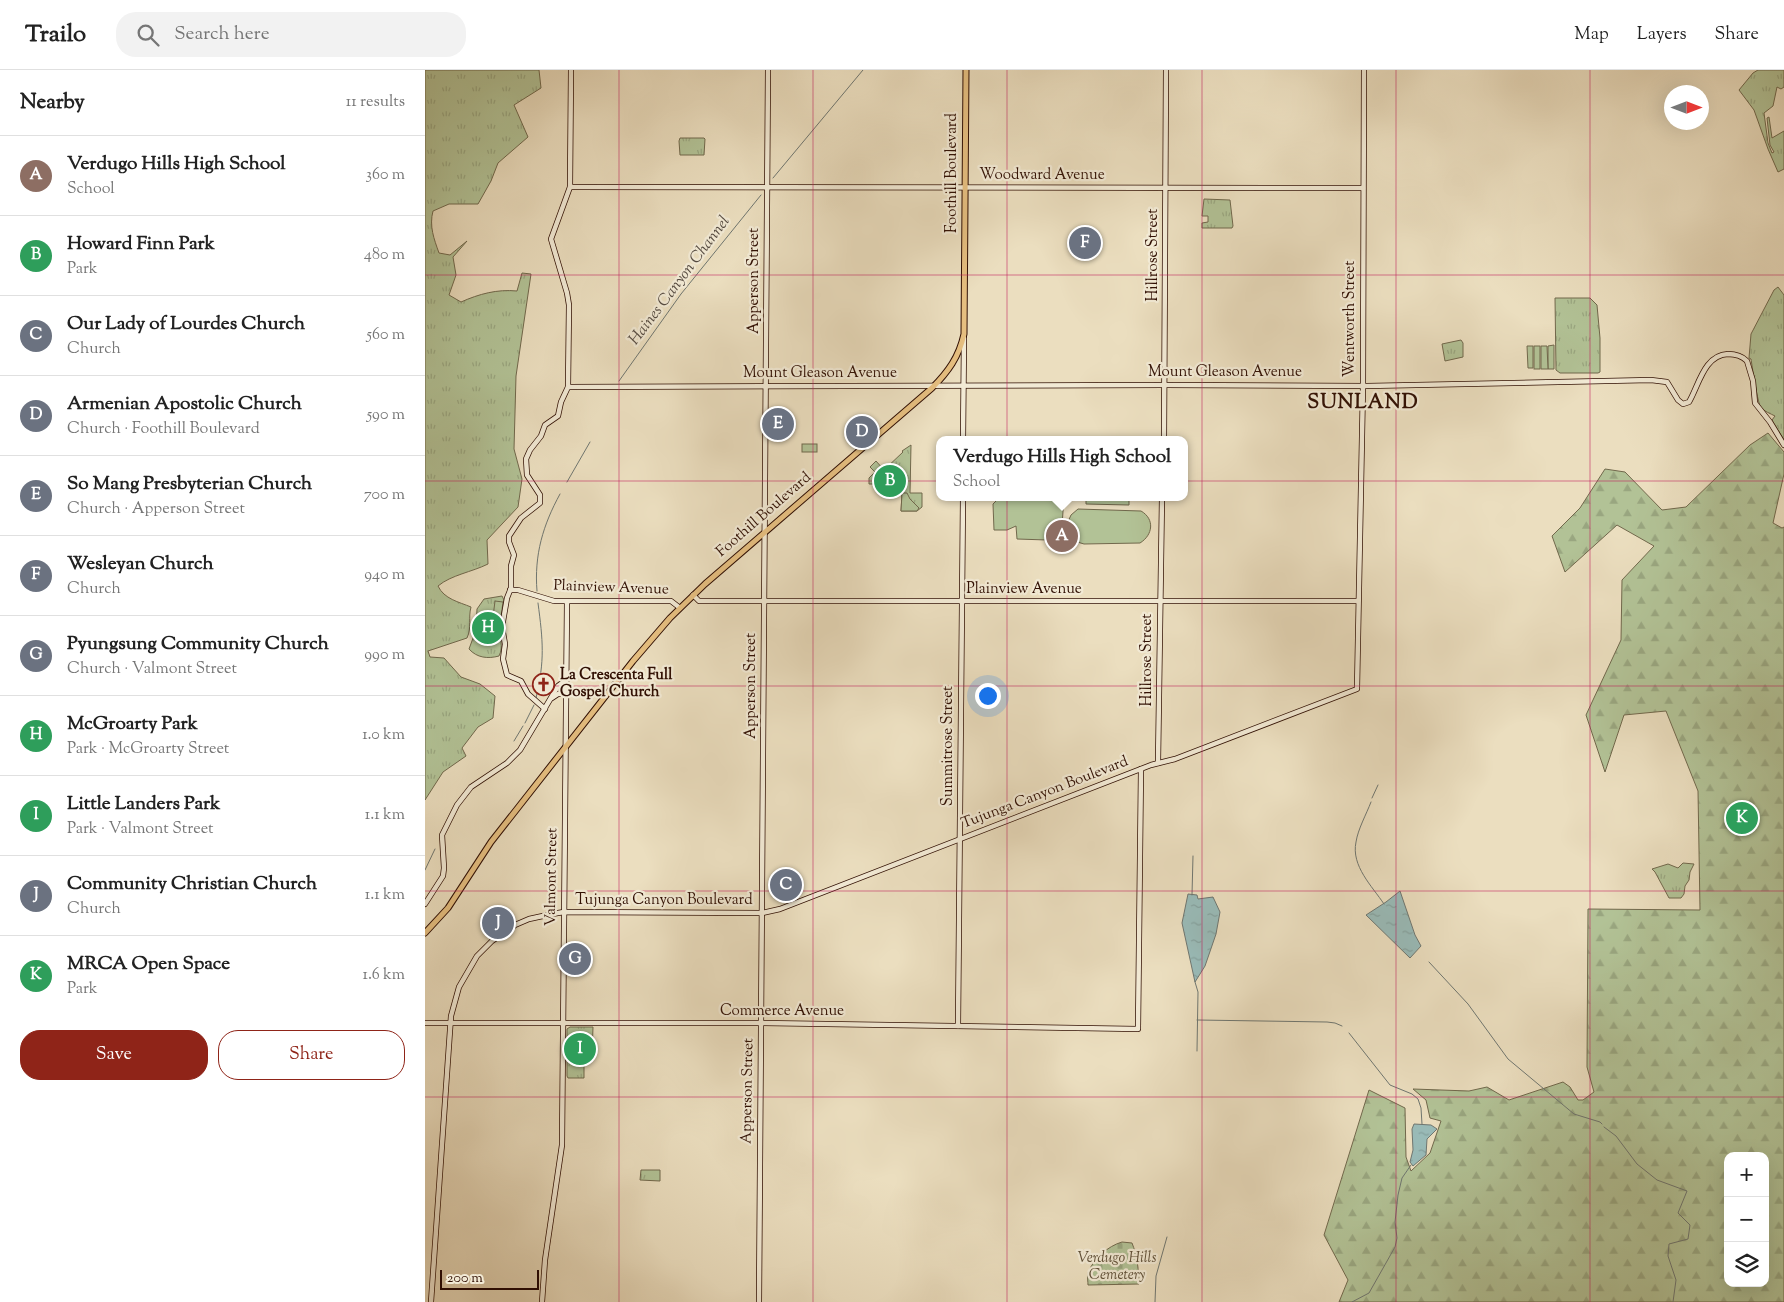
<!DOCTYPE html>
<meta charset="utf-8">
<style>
:root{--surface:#fff;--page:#f2f2f2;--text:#222;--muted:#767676;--line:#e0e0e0;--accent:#8f2418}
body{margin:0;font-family:"Sorts Mill Goudy",serif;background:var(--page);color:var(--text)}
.controls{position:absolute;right:15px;bottom:15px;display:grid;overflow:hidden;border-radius:10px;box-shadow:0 5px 20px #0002}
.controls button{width:45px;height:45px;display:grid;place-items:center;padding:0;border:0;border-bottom:1px solid var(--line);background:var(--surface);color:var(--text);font:25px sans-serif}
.compass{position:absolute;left:1239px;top:15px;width:45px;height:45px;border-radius:50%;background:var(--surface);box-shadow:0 5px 20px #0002;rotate:90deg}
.scale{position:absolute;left:15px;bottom:12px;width:99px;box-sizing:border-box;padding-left:5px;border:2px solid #300f03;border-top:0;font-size:14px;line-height:18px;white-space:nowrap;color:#300f03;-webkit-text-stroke:4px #f2ead5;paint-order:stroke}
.you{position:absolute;left:562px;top:625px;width:18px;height:18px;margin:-12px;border:4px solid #fff;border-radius:50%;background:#1a73e8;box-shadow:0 0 0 8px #1a73e833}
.badge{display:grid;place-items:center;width:32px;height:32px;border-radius:50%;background:var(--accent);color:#fff;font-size:16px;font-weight:700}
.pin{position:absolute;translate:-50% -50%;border:2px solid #fff;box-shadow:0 1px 5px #0006}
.popup{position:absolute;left:511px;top:366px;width:252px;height:65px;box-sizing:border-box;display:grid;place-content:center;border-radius:10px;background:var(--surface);filter:drop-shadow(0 1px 4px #0005);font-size:16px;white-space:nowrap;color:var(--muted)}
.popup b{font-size:19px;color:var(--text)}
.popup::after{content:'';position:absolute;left:50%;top:100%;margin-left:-10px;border:10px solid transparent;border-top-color:var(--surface)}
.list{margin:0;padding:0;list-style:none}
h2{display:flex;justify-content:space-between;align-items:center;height:65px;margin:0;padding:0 20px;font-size:21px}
h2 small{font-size:16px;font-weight:400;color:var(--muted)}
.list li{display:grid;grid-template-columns:32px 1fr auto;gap:15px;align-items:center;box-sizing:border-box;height:80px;padding:0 20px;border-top:1px solid var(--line)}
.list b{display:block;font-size:19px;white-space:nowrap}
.list p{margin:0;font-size:16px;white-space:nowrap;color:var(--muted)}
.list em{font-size:16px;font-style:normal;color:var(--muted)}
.actions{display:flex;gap:10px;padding:15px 20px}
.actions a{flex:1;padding:11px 0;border:1px solid var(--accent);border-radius:20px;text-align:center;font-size:18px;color:var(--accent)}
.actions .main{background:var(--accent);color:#fff}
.icon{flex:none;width:28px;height:28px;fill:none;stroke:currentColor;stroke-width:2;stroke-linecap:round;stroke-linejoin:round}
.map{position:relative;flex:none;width:1359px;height:1232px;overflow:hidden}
header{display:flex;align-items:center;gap:30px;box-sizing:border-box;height:70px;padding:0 25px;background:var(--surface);border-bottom:1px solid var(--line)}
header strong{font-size:24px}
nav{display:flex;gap:28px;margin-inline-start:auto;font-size:18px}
.search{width:350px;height:45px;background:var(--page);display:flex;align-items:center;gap:12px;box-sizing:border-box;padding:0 18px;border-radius:20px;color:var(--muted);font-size:19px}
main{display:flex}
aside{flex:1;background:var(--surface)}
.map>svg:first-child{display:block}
.grass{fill:url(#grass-tufts);stroke:#71684c}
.forest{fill:url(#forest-firs);stroke:#71684c;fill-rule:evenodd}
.cemetery{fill:url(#cemetery-stones);stroke:#71684c}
.garden{fill:#b2c296;stroke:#71684c}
.water{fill:url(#water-ripples);stroke:#6f7670}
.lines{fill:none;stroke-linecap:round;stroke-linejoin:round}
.stream{stroke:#6f7670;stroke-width:1}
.secondary-casing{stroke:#300f03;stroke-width:6}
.primary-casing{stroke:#300f03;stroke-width:7}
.secondary{stroke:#f2ead5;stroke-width:4.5}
.primary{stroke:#e6bf80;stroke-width:5}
.grid{fill:none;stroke:#c2185b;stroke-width:1;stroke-opacity:0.55}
.labels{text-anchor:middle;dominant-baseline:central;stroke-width:4.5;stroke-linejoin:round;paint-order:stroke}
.street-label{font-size:15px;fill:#300f03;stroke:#f2ead5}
.poi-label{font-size:15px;font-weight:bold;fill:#300f03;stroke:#f2ead5;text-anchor:start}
.park-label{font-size:15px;font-style:italic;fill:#5e4e36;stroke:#f2ead5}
.water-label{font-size:16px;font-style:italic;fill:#554b42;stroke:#f2ead5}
.district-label{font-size:20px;font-weight:bold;letter-spacing:1px;fill:#300f03;stroke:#f2ead5}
</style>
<header>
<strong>Trailo</strong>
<div class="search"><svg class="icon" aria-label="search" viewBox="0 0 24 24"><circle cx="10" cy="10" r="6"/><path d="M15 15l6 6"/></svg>Search here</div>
<nav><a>Map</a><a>Layers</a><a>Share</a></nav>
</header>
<main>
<aside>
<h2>Nearby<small>11 results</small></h2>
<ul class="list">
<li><span class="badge" style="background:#8d6e63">A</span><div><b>Verdugo Hills High School</b><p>School</p></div><em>360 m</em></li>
<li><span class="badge" style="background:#2e9e5b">B</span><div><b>Howard Finn Park</b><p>Park</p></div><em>480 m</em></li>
<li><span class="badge" style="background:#6b7280">C</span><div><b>Our Lady of Lourdes Church</b><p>Church</p></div><em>560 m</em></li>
<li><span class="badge" style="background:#6b7280">D</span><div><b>Armenian Apostolic Church</b><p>Church · Foothill Boulevard</p></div><em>590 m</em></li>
<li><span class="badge" style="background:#6b7280">E</span><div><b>So Mang Presbyterian Church</b><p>Church · Apperson Street</p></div><em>700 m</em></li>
<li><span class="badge" style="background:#6b7280">F</span><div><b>Wesleyan Church</b><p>Church</p></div><em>940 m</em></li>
<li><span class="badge" style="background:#6b7280">G</span><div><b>Pyungsung Community Church</b><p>Church · Valmont Street</p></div><em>990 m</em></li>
<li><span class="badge" style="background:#2e9e5b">H</span><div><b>McGroarty Park</b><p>Park · McGroarty Street</p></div><em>1.0 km</em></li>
<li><span class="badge" style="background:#2e9e5b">I</span><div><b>Little Landers Park</b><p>Park · Valmont Street</p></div><em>1.1 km</em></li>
<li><span class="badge" style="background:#6b7280">J</span><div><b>Community Christian Church</b><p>Church</p></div><em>1.1 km</em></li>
<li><span class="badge" style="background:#2e9e5b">K</span><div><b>MRCA Open Space</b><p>Park</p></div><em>1.6 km</em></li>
</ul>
<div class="actions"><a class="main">Save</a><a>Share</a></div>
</aside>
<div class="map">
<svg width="1359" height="1232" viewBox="0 0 1359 1232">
<defs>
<pattern id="grass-tufts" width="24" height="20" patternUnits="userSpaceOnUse" patternTransform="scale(1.25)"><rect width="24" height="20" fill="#b2c296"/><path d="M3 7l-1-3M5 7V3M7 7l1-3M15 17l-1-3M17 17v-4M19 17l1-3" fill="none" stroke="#99a680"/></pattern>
<pattern id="forest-firs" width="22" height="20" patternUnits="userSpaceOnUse" patternTransform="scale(1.25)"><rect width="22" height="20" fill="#b2c296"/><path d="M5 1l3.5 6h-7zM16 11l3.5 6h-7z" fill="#99a680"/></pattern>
<pattern id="cemetery-stones" width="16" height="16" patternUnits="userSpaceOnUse" patternTransform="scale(1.25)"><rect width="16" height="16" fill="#b2c296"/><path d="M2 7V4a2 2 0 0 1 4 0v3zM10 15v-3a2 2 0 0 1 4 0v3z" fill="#99a680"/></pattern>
<pattern id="water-ripples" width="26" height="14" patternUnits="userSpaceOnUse" patternTransform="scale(1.25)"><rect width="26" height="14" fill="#99bbb8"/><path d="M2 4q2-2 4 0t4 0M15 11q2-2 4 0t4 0" fill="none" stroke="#84a09d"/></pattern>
</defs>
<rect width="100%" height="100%" fill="#ebdebf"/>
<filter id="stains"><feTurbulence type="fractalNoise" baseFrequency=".004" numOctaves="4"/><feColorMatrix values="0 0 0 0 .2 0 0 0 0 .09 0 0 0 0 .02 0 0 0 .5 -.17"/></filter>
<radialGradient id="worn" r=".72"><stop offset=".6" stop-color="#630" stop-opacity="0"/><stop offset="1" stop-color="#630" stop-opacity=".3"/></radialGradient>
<!-- grass -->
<g class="grass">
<path d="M0 0H114L116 18 89 35 103 67 73 93 66 111 53 134H24L8 141C4 156 9 169 14 183L25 185 42 171 28 187 31 205 24 225 36 232C54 224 72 219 92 221L97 203 106 204 91 306 89 379 97 409 93 437 62 470 63 494C47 502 26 505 13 516 19 529 34 532 46 537 43 548 47 557 42 568L3 581 5 587 19 588 36 607 55 614 70 626 68 648 53 657 37 678 41 686 18 702 0 730Z"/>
<polygon points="1333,0 1359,0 1359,17 1356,19 1352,17 1348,36 1339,43 1343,73 1347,83 1349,82 1345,75 1342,48 1344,47 1347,68 1359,61 1359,99 1353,102 1343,79 1329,40 1314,20 1328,3"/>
<polygon points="255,68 279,68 280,69 279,85 255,85 254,71"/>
<polygon points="779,129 805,130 808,156 807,158 777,158 777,153 783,152 783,146 777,146"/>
<path d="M1353 217 1359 225V370L1347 350 1350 346C1346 344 1339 341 1336 338 1333 335 1327 296 1326 289L1324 288 1326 264 1349 220Z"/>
<polygon points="1130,228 1165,228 1172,235 1175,268 1175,302 1173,303 1135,303 1131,300"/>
<polygon points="1036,270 1038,273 1038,287 1020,291 1017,274"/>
<polygon points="486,375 485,423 497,423 497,437 492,441 476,441 477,424 460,424 460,414 444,414 444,408 450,402 445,397 451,391 459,400 478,382 477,381"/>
<path d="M77 526 79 530C78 539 75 549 75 558 74 569 79 576 74 586 63 589 52 588 44 579L51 560 52 539 59 529Z"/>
<polygon points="1258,793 1269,794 1265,802 1264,810 1260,816 1259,824 1256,828 1244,828 1230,802 1227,799 1243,794 1253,798"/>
<polygon points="145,957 168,957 167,986 159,987 159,1008 143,1008 142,1006 142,959"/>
<polygon points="216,1100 235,1100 235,1111 215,1110"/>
</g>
<!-- forest -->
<path class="forest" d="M1343 363 1359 382V404L1348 453 1357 458 1359 457V1232H914L923 1210 899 1165 944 1020 980 1038 981 1087 986 1101 1005 1083 1016 1051 1005 1048 1001 1030 988 1019 1044 1021 1062 1017 1084 1030 1138 1012 1145 1017 1153 1030H1158L1169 1022 1162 997 1163 839 1275 840 1273 721 1241 641 1199 645 1180 702 1161 645 1196 570 1197 510 1229 476 1192 455 1140 502 1127 466 1155 438 1180 399 1200 402 1237 440 1261 437 1325 375ZM1303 1086H1340V1213H1303Z"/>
<!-- cemetery -->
<path class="cemetery" d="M697 1172 707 1173C712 1185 714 1201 714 1214L663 1215C663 1212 662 1206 663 1203 668 1189 683 1176 697 1172Z"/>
<!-- garden -->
<g class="garden">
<polygon points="1129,275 1129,299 1123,299 1123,276"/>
<polygon points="1102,276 1108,276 1108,298 1103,298"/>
<rect x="1109" y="276" width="6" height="23"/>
<polygon points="1116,276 1122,276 1123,299 1116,299"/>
<rect x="377" y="374" width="15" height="8"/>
<polygon points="477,423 482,423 485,429 494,438 492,441 476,441"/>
<polygon points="599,427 639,427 637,456 634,456 634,466 632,468 622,468 622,470 592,469 591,456 582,460 569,460 568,434 574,428 598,429"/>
<polygon points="661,429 704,429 704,435 661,434"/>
<path d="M653 439 716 441C730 449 728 465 715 473L659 474 649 471 643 463 642 454 646 445Z"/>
<polygon points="70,531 78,532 76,547 68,547"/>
</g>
<!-- water -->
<g class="water">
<polygon points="975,821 990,865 996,876 985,888 941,845 961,832"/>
<polygon points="763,824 772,825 773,829 788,827 795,842 791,864 780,896 770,912 757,853"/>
<polygon points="989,1054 1006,1055 1012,1059 1002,1069 1001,1085 988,1096 985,1092 988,1080 987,1059"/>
</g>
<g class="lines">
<!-- stream -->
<g class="stream">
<polyline points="348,108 438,0"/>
<polyline points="194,311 256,224 336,125"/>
<polyline points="142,412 165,372"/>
<path d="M112 521C109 485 118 455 135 424"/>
<path d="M111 628C120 590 118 571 113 533"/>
<polyline points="100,653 109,635"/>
<polyline points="89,671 98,656"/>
<polyline points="947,728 953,715"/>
<path d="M946 732C941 745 933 759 931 772 926 796 947 816 959 834"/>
<polyline points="0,800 10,779"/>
<polyline points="767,825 768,786"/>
<polyline points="1004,892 1043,934 1083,989 1149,1044 1175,1052 1177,1054"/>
<polyline points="770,912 773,922 772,981"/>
<polyline points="772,950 902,952 910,953 917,956"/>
<polyline points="924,963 965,1015 987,1024 993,1029 996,1038 997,1054"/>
<polyline points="1179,1057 1191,1066 1212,1094 1232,1110 1262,1121 1253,1143 1265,1155 1263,1169 1244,1174 1243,1186 1251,1210 1248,1232"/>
<polyline points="730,1232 731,1206 742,1167"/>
<polyline points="927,1232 944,1223 970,1177 972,1168 970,1152 973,1125 977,1108 986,1095"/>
</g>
<defs>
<g id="secondary">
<polyline points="145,117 938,118"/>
<path d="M143 317 740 315 942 316 1226 310 1242 312 1253 330 1258 334 1264 332C1274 315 1279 285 1303 284 1311 284 1317 286 1322 291L1328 311 1330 333 1345 352 1359 375"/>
<polyline points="538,370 539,268"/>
<polyline points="739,370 741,0"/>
<polyline points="85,520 93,520 129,531 246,531 255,538"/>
<polyline points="268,525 274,531 933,531"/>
<polyline points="127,628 133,624 141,624"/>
<polyline points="120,639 103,624 96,611 82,605 78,589 80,574 77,557 82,528 86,518 86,496 89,485 84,472 84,466 96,448 115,433 115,425 102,405 101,389 105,380 116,366 120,355 133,346 136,332 143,317 144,235 142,223 126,169 145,117 146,0"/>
<polyline points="733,693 737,427"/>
<polyline points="0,834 18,806 19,798 17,765 32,735 46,717 82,693 95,680 133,616 137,613 141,612"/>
<polyline points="0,953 336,953 713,959 716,699"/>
<polyline points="533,956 538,427"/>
<polyline points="6,1232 26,946 34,917 52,886 67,871 90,855 104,849 127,844 139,842 337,843 355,839 726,695 750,689 932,619 938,316 939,0"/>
<polyline points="117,1232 120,1190 137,1075 142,532"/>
<polyline points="334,1232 343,0"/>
</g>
<path id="primary" d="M0 863 23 838 66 772 208 591 245 548 280 514 507 318C523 302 534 287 539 264L541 0"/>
</defs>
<!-- secondary casing -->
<use href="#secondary" class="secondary-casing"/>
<!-- primary casing -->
<use href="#primary" class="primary-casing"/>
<!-- secondary -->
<use href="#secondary" class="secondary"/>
<!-- primary -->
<use href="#primary" class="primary"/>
</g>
<!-- grid -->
<path class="grid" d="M194 0V1232M388 0V1232M582 0V1232M777 0V1232M971 0V1232M1165 0V1232M0 205H1359M0 411H1359M0 616H1359M0 821H1359M0 1027H1359"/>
<!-- icons -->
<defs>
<symbol id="church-ring" viewBox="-11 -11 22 22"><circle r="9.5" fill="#f2ead5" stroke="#8f2418" stroke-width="1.5"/><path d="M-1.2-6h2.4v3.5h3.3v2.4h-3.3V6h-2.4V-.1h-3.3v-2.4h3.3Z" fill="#8f2418"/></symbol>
</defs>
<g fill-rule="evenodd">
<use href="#church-ring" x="106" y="602" width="25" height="25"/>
</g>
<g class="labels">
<!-- street labels -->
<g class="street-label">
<text transform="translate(527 103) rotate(-90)">Foothill Boulevard</text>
<text x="617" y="105">Woodward Avenue</text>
<text transform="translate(728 185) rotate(-90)">Hillrose Street</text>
<text transform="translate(329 211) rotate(-90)">Apperson Street</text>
<text transform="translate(925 249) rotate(-90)">Wentworth Street</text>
<text x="800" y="302">Mount Gleason Avenue</text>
<text x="395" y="303">Mount Gleason Avenue</text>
<text transform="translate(339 445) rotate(-41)">Foothill Boulevard</text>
<text transform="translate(186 518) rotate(2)">Plainview Avenue</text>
<text x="599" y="519">Plainview Avenue</text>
<text transform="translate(722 590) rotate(-90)">Hillrose Street</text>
<text transform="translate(326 616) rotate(-90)">Apperson Street</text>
<text transform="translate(523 676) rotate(-90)">Summitrose Street</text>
<text transform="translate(620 723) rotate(-21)">Tujunga Canyon Boulevard</text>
<text transform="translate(127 807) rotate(-89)">Valmont Street</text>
<text x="239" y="830">Tujunga Canyon Boulevard</text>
<text x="357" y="941">Commerce Avenue</text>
<text transform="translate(323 1021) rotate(-89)">Apperson Street</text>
</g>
<!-- poi labels -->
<g class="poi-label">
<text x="135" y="605">La Crescenta Full<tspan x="135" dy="17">Gospel Church</tspan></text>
</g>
<!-- park labels -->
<g class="park-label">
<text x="692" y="1188">Verdugo Hills<tspan x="692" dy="17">Cemetery</tspan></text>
</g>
<!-- water labels -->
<g class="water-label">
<text transform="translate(255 211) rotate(-53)">Haines Canyon Channel</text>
</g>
<!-- district labels -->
<g class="district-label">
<text x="938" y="333">SUNLAND</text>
</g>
</g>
<rect width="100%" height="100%" filter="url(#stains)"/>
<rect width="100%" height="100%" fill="url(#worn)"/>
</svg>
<div class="controls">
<button>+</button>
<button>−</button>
<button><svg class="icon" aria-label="layers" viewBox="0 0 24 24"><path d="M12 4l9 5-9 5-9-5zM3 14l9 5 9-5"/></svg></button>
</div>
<svg class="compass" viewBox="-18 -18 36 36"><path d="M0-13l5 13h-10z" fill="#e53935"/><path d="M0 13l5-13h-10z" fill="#767676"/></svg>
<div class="scale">200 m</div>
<div class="you"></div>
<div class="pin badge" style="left:637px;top:466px;background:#8d6e63">A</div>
<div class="popup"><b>Verdugo Hills High School</b>School</div>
<div class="pin badge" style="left:465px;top:411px;background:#2e9e5b">B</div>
<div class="pin badge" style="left:361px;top:815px;background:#6b7280">C</div>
<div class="pin badge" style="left:437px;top:362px;background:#6b7280">D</div>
<div class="pin badge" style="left:353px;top:354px;background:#6b7280">E</div>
<div class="pin badge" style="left:660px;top:173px;background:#6b7280">F</div>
<div class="pin badge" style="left:150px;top:889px;background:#6b7280">G</div>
<div class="pin badge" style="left:63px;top:558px;background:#2e9e5b">H</div>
<div class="pin badge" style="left:155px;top:979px;background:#2e9e5b">I</div>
<div class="pin badge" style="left:73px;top:853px;background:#6b7280">J</div>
<div class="pin badge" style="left:1317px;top:748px;background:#2e9e5b">K</div>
</div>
</main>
